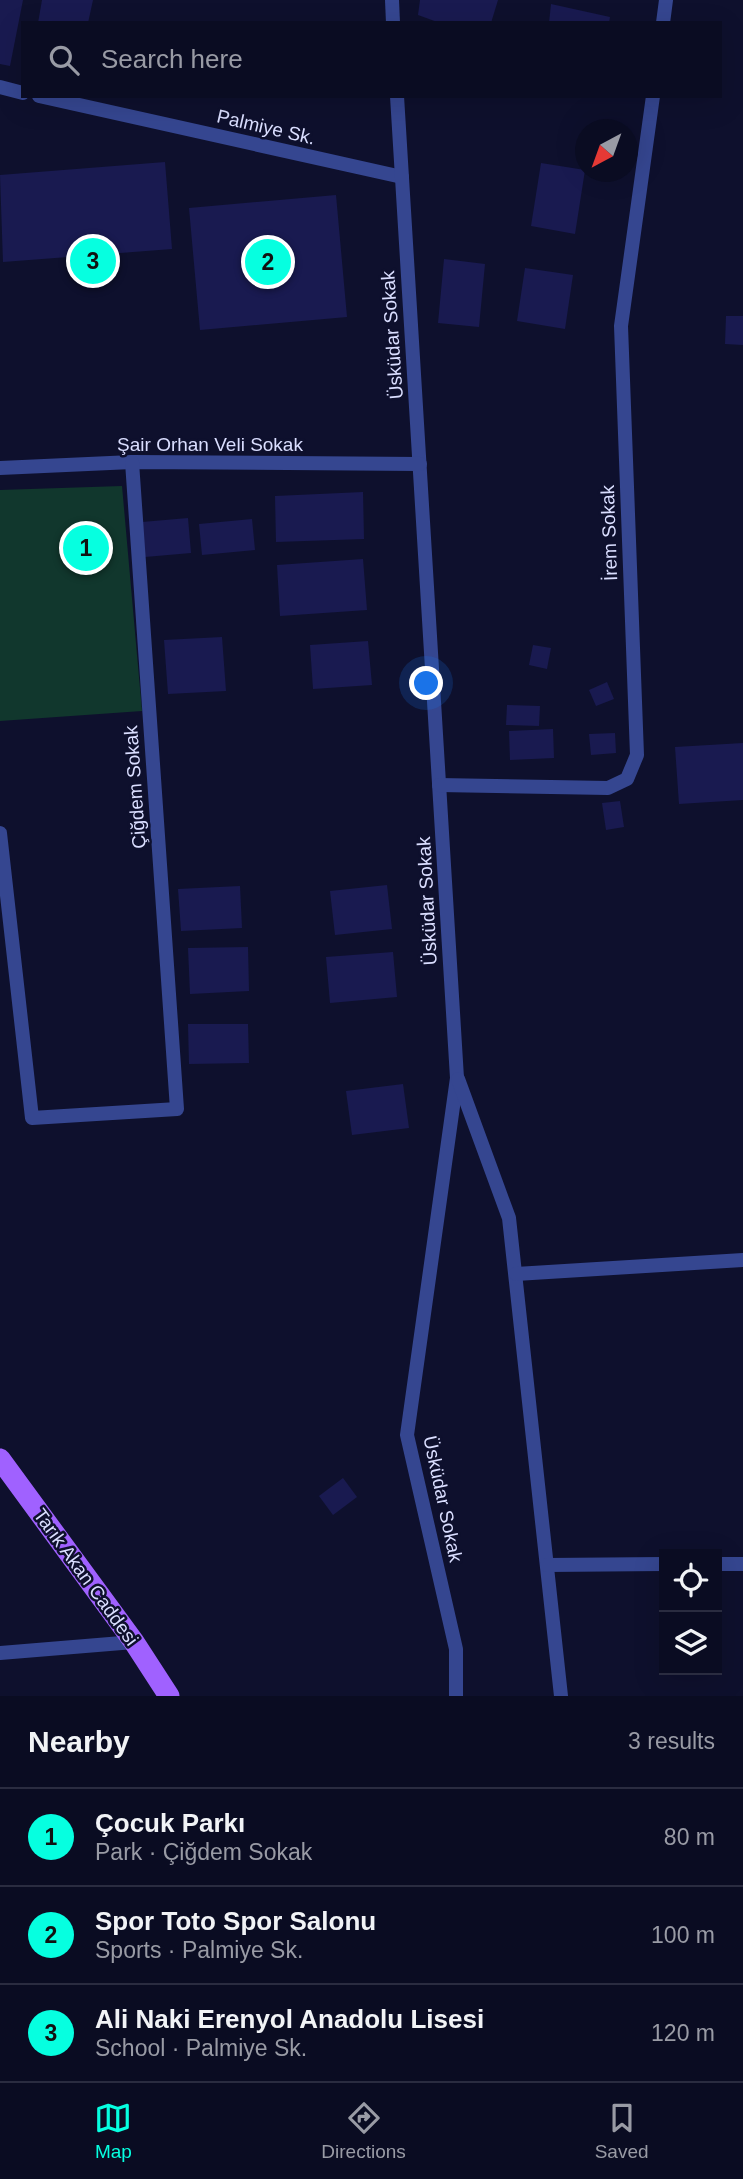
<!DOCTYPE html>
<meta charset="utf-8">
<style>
:root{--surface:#0a0c22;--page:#13152a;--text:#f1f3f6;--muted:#999ba5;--line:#2a2c40;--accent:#06ffe0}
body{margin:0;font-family:Arial,sans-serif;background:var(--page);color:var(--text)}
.controls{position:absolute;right:21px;bottom:21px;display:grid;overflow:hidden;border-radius:0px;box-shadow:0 7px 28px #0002}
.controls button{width:63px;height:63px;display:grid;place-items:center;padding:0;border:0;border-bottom:2px solid var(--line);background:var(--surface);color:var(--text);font:35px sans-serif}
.compass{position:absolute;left:575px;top:119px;width:63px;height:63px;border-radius:50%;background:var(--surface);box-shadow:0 7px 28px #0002;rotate:221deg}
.you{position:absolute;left:427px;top:684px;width:24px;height:24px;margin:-18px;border:5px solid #fff;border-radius:50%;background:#1a73e8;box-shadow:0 0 0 10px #1a73e833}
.badge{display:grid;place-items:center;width:46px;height:46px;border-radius:50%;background:var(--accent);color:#111;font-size:23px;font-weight:700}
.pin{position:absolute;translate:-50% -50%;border:4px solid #fff;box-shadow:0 2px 7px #0006}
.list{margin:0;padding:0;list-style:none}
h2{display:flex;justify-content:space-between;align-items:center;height:91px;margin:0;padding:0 28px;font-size:30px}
h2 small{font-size:23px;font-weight:400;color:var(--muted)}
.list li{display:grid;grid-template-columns:46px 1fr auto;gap:21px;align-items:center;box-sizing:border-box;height:98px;padding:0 28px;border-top:2px solid var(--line)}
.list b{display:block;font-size:26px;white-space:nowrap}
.list p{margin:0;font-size:23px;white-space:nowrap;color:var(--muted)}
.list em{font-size:23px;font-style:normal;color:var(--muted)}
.icon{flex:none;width:38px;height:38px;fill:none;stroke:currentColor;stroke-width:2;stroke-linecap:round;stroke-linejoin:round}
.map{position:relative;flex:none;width:743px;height:1696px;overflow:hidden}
.search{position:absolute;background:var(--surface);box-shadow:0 7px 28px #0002;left:21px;right:21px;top:21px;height:77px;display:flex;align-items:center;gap:18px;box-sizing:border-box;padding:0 24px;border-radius:0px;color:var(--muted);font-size:26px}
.sheet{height:385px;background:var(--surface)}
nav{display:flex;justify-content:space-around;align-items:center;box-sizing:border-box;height:98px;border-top:2px solid var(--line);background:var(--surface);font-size:19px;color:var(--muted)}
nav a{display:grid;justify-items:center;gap:4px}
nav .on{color:var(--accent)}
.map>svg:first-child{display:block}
.green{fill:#11372d}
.building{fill:#191a50}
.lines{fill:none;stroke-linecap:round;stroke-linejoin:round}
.minor{stroke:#354690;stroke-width:14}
.primary{stroke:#a061ff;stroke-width:21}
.labels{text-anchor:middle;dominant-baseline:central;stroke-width:5;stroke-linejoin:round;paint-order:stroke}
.street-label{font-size:19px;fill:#dadeff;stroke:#0e102d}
</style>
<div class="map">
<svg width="743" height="1696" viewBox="0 0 743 1696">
<rect width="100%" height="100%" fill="#0e102d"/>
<!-- green -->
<polygon class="green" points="122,486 142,711 0,721 0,490"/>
<!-- building -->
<g class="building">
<polygon points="0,0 23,0 10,66 0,64"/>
<polygon points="42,0 93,0 88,23 38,23"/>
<polygon points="420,0 498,0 491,23 440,23 418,15"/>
<polygon points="551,4 610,17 609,23 549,23"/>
<polygon points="165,162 172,249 3,262 0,175"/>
<polygon points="541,163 585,170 575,234 531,226"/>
<polygon points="336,195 347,317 200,330 189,208"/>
<polygon points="444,259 485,264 479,327 438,323"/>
<polygon points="525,268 573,275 565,329 517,321"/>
<polygon points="726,316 743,316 743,345 725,344"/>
<polygon points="363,492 364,539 276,542 275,496"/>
<polygon points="188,518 191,553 145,557 142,522"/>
<polygon points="252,519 255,550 202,555 199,524"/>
<polygon points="363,559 367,610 280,616 277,565"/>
<polygon points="222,637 226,691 168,694 164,640"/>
<polygon points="368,641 372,685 313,689 310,645"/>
<polygon points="533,645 551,648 547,669 529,665"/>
<polygon points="607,682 614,699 596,706 589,690"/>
<polygon points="507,705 540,706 539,726 506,725"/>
<polygon points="553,729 554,758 510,760 509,731"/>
<polygon points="615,733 616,753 591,755 589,734"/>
<polygon points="743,743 743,800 679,804 675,747"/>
<polygon points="620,801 624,827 606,830 602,803"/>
<polygon points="387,885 392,929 335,935 330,891"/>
<polygon points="240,886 242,928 181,931 178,889"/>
<polygon points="248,947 249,991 190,994 188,948"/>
<polygon points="393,952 397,997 330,1003 326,957"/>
<polygon points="188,1024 248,1024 249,1063 189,1064"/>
<polygon points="403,1084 409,1128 352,1135 346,1091"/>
<polygon points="343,1478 357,1497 333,1515 319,1496"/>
</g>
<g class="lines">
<!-- minor -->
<g class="minor">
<polyline points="392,0 393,23"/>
<polyline points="663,23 666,0"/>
<polyline points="0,87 23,93"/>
<polyline points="39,96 402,177"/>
<polyline points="397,96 457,1078 407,1435 456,1649 456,1696"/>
<polyline points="0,468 132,462 420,464"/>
<polyline points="439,785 608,788 627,779 637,755 621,326 653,96"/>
<polyline points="0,833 32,1118 177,1109 132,462"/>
<polyline points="458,1079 509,1218 561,1696"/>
<polyline points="516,1274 743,1260"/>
<polyline points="717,1564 743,1564"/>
<polyline points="547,1565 664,1564"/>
<polyline points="0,1653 134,1642"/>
</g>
<!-- primary -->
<polyline class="primary" points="0,1459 134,1642 169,1696"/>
</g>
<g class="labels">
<!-- street labels -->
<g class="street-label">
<text transform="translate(266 127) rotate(13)">Palmiye Sk.</text>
<text transform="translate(392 335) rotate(-94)">Üsküdar Sokak</text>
<text x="210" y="444">Şair Orhan Veli Sokak</text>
<text transform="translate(609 533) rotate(-92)">İrem Sokak</text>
<text transform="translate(135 787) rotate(-94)">Çiğdem Sokak</text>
<text transform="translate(427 901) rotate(-93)">Üsküdar Sokak</text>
<text transform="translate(443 1499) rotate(78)">Üsküdar Sokak</text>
<text transform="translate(86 1577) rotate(54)">Tarık Akan Caddesi</text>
</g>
</g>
</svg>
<div class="controls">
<button><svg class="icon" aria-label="locate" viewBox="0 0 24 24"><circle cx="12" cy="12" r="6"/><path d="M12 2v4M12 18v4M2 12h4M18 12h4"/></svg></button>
<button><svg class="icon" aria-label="layers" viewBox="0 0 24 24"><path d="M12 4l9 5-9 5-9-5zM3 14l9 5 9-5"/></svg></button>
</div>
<svg class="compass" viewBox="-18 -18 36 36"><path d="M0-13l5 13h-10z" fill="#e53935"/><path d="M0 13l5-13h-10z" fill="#999ba5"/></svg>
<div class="you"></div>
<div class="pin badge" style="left:86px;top:548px">1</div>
<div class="pin badge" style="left:268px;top:262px">2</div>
<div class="pin badge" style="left:93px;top:261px">3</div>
<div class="search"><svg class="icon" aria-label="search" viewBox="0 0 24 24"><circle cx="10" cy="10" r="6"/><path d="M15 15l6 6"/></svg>Search here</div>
</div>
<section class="sheet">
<h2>Nearby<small>3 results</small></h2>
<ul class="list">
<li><span class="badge">1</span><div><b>Çocuk Parkı</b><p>Park · Çiğdem Sokak</p></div><em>80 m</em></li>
<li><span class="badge">2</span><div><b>Spor Toto Spor Salonu</b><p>Sports · Palmiye Sk.</p></div><em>100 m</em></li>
<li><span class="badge">3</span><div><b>Ali Naki Erenyol Anadolu Lisesi</b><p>School · Palmiye Sk.</p></div><em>120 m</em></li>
</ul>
</section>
<nav>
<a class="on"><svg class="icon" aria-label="map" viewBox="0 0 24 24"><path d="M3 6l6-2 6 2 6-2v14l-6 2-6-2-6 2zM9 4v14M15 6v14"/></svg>Map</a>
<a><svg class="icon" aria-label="directions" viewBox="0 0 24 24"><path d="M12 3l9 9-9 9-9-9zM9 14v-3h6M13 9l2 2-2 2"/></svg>Directions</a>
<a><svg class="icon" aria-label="saved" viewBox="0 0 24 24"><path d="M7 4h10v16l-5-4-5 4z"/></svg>Saved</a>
</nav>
